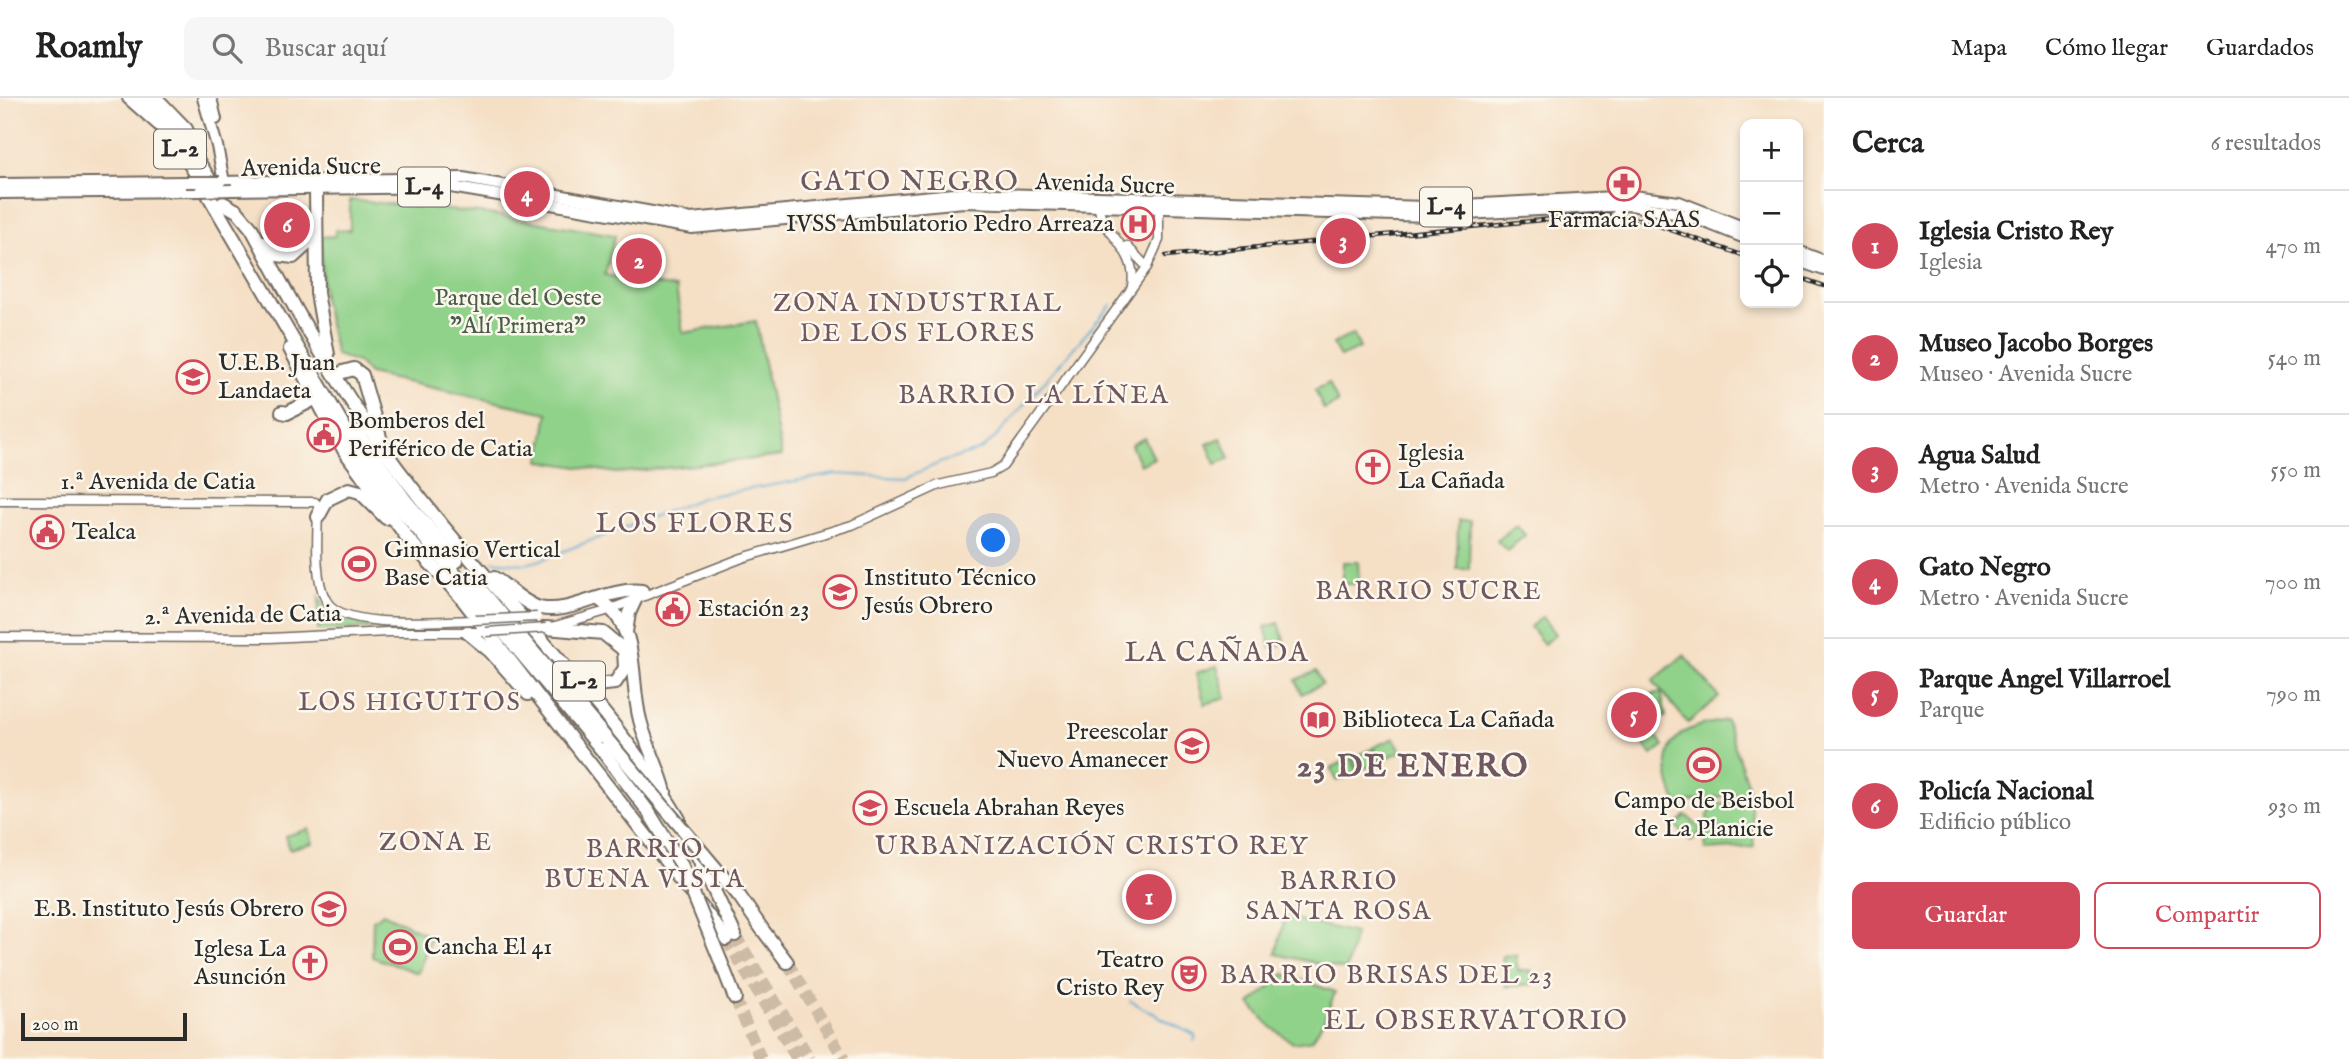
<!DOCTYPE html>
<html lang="es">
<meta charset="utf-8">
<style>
:root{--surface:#fff;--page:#f6f6f6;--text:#222;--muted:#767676;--line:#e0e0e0;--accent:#d1495b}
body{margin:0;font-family:"IM FELL English",serif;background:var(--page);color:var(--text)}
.controls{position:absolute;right:21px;top:21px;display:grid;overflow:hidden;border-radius:14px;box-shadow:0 4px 10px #0003}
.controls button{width:63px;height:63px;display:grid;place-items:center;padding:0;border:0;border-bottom:2px solid var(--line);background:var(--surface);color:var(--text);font:35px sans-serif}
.scale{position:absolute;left:21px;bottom:18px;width:166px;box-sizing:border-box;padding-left:7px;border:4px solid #2b2b2b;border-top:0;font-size:19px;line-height:24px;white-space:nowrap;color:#2b2b2b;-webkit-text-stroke:5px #fbf7ec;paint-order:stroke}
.you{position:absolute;left:994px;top:443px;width:24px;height:24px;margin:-18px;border:5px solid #fff;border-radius:50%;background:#1a73e8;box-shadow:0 0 0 10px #1a73e833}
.badge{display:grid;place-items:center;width:46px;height:46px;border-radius:50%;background:var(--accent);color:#fff;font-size:23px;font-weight:700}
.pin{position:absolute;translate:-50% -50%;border:4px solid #fff;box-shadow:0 2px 7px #0006}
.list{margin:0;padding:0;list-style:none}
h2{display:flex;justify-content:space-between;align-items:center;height:91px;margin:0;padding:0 28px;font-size:30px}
h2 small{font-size:23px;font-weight:400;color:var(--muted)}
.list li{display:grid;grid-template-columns:46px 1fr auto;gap:21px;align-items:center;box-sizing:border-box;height:112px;padding:0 28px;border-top:2px solid var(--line)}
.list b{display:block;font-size:26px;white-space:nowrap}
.list p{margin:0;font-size:23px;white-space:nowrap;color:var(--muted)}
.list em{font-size:23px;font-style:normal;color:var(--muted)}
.actions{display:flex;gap:14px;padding:21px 28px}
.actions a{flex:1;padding:16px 0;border:2px solid var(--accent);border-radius:14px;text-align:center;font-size:24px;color:var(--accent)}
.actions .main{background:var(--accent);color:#fff}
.icon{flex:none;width:38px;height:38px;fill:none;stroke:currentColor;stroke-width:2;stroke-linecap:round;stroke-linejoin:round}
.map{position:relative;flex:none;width:1824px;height:961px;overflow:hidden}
header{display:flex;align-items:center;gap:42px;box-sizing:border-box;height:98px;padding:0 35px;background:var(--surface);border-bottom:2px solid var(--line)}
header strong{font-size:33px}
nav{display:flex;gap:38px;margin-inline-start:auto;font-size:24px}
.search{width:490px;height:63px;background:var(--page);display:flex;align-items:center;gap:18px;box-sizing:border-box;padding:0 24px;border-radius:14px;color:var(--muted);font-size:26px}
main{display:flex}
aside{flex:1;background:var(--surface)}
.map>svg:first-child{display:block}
.green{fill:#91d28a;stroke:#5e7e5a;stroke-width:2}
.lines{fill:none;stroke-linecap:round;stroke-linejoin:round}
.stream{stroke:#54a6cf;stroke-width:2}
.highway-tunnel{stroke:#cdbba6;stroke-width:12;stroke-dasharray:12 6;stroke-linecap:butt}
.minor-casing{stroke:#726a61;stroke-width:11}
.major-casing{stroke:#726a61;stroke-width:14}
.highway-casing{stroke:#726a61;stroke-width:16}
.minor{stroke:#fff;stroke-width:8}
.major{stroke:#fff;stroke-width:10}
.highway{stroke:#fff;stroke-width:12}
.rail-casing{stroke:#2b2b2b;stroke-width:4.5}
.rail{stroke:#fbf7ec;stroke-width:2;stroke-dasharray:5;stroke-linecap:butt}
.minor-bridge-casing{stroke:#726a61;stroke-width:11;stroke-linecap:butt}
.major-bridge-casing{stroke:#726a61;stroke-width:14;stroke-linecap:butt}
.highway-bridge-casing{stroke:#726a61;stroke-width:16;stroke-linecap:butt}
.minor-bridge{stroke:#fff;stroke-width:8}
.major-bridge{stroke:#fff;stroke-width:10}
.highway-bridge{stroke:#fff;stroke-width:12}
.labels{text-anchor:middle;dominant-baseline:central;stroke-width:5;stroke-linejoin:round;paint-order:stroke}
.shield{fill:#fbf7ec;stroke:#696865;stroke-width:2}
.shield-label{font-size:23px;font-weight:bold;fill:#2b2b2b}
.street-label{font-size:24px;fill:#2b2b2b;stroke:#fbf7ec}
.poi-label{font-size:24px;fill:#2b2b2b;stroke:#fbf7ec;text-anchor:start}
.park-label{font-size:24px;fill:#4a5d48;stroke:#fbf7ec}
.neighbourhood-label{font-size:26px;letter-spacing:2px;fill:#715860;stroke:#fbf7ec}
.quarter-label{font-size:28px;letter-spacing:2px;fill:#715860;stroke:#fbf7ec}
.district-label{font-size:32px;font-weight:bold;letter-spacing:2px;fill:#715860;stroke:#fbf7ec}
</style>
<header>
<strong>Roamly</strong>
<div class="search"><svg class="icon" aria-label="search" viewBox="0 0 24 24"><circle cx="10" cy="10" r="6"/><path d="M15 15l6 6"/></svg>Buscar aquí</div>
<nav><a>Mapa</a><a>Cómo llegar</a><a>Guardados</a></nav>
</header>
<main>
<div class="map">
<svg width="1824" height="961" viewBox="0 0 1824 961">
<rect width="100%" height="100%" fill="#fbf7ec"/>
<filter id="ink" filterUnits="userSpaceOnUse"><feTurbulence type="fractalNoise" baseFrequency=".0143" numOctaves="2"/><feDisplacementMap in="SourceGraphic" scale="14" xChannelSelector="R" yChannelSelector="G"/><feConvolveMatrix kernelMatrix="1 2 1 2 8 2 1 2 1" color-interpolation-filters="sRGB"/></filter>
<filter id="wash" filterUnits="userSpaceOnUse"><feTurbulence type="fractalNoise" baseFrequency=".00686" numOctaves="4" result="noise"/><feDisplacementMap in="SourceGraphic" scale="28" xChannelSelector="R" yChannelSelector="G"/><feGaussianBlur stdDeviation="1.57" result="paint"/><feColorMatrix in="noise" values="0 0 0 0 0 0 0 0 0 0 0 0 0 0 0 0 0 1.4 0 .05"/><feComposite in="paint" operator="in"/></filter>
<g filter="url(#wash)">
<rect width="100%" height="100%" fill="#f5dfc5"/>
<!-- green -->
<g class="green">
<polygon points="350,102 489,116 615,137 605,177 676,190 683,235 756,223 782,358 617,375 540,363 548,315 369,276 358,264 336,257 323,200 321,139 335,138 335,132 350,132"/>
<polygon points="1353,236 1360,250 1340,259 1333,246"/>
<polygon points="1329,285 1338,305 1324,312 1315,292"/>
<polygon points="1144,340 1154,360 1140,367 1131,347"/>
<polygon points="1221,340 1230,360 1216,366 1207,346"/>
<polygon points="1458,423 1470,423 1469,471 1457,471"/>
<polygon points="1516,427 1525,437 1507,453 1497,443"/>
<polygon points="1343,464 1358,464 1359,486 1343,486"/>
<path d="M319 499C337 530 368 525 400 526V530L318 532Z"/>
<polygon points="1542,519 1555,536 1544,546 1530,529"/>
<polygon points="1279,525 1285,546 1271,550 1265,529"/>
<polygon points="1684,557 1719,599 1688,625 1653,583"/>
<polygon points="1217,568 1226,600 1205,606 1196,575"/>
<polygon points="1316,573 1322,586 1302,596 1296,582"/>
<polygon points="1661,594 1666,619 1651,622 1646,598"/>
<polygon points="1634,600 1650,623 1635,634 1618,611"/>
<path d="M1726 622 1750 694 1677 706C1666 682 1658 647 1688 632 1699 626 1714 625 1726 622Z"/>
<polygon points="1650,631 1664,648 1652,657 1638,640"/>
<polygon points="1394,640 1401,653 1381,663 1374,649"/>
<polygon points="1373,650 1380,663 1360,673 1353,660"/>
<polygon points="1351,660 1357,674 1337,683 1331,670"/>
<polygon points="1750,698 1754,749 1705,752 1708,717 1713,708"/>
<polygon points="1686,717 1702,732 1691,743 1676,728"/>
<polygon points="309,731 313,745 289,751 285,738"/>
<polygon points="383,815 431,839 418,875 372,859 373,822"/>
<polygon points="1285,819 1355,835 1346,872 1276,856"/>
<polygon points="1516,857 1518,873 1531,872 1533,886 1506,889 1502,858"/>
<polygon points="1285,876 1335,894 1325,920 1312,942 1293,945 1269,927 1250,906"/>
</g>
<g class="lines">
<!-- stream -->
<g class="stream">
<polyline points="493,463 525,466 538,463 704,399 836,376 905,380 942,364 981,352 997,338 1111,207"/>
<polyline points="1130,903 1196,938 1194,943"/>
</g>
</g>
</g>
<g filter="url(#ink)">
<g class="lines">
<!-- highway-tunnel -->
<g class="highway-tunnel">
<polyline points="735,837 810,961"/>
<polyline points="726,841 797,961"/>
<polyline points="787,864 844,961"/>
<polyline points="735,900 761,961"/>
</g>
<defs>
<g id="minor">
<path d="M1099 103C1095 132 1139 149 1132 188"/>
<polyline points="1127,148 1147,169"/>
<path d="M0 403 315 404 318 407C318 434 313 478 326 502 342 533 443 522 475 522"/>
<polyline points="555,528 603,514 742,460 852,427 939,387 991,375 1003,368 1147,169 1159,142 1159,110"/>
<polyline points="0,539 270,540 387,534 486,534"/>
</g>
<g id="major">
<polyline points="203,0 217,48 224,84"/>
<polyline points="211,0 216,21"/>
<polyline points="220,84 463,80 691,121 964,95 1426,109 1633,98 1679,104 1745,130"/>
<polyline points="0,86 186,84"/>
<polyline points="232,92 451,89 692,130 964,104 1429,118 1631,107 1690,118 1745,140"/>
<polyline points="0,95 200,93"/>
<polyline points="1798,153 1824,163"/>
<polyline points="1798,163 1824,172"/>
</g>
<g id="highway">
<polyline points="129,0 171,37 196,76 360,356 403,414 601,651"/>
<path d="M142 0C173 24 196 57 215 91"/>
<polyline points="156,0 186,31 196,53"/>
<polyline points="312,83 316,91 317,195 328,257"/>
<path d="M223 105 237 113 252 131C298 217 347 305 407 383 494 498 604 596 679 721"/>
<polyline points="263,145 278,157 293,159 305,148 309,128"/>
<polyline points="290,251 344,352 409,442 460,498 689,793"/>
<polyline points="343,274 354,271 362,277 381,343"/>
<polyline points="282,314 287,315 309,304"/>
<polyline points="357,334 406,403 457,463"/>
<polyline points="318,419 328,401 349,391 360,394 386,420"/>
<path d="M494 480C509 489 524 506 540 510 571 517 607 489 642 493"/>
<polyline points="478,488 606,640"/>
<path d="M600 502C641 528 629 581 640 622 646 647 659 669 665 694"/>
<polyline points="546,530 603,535 624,552 625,570 615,585 596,587 577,574"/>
<polyline points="467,534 490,553 528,596"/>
<polyline points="626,534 629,515 636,500"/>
<polyline points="692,746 735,837"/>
<polyline points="700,807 726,841"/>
<polyline points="762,831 787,864"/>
<polyline points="721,864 735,900"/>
</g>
</defs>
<!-- minor casing -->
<use href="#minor" class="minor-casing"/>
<!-- major casing -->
<use href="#major" class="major-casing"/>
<!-- highway casing -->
<use href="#highway" class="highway-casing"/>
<!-- minor -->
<use href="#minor" class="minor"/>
<!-- major -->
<use href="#major" class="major"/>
<!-- highway -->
<use href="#highway" class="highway"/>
<defs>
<g id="rail">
<polyline points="1166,158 1606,116 1642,122 1745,158"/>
<polyline points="1798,179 1824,188"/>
</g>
</defs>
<!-- rail casing -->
<use href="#rail" class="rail-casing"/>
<!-- rail -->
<use href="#rail" class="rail"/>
<defs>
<g id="minor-bridge">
<polyline points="475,522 537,519"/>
<polyline points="486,534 546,530"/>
</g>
<g id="major-bridge">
<polyline points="186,84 220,84"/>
<polyline points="200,93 232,92"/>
<polyline points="1615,120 1617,117"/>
</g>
<g id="highway-bridge">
<polyline points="606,640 740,799 762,831"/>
<polyline points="601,651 648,713 681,766 721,864"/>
</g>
</defs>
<!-- minor-bridge casing -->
<use href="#minor-bridge" class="minor-bridge-casing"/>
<!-- major-bridge casing -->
<use href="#major-bridge" class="major-bridge-casing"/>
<!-- highway-bridge casing -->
<use href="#highway-bridge" class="highway-bridge-casing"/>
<!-- minor-bridge -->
<use href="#minor-bridge" class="minor-bridge"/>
<!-- major-bridge -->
<use href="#major-bridge" class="major-bridge"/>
<!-- highway-bridge -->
<use href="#highway-bridge" class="highway-bridge"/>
</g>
</g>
<!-- icons -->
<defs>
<symbol id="pharmacy-ring" viewBox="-11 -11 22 22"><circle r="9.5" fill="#fbf7ec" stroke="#d1495b" stroke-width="1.5"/><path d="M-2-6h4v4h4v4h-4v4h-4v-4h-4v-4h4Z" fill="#d1495b"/></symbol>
<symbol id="hospital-ring" viewBox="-11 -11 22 22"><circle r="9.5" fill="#fbf7ec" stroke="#d1495b" stroke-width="1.5"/><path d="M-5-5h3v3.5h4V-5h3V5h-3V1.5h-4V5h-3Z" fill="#d1495b"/></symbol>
<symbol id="school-ring" viewBox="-11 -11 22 22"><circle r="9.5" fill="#fbf7ec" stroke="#d1495b" stroke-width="1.5"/><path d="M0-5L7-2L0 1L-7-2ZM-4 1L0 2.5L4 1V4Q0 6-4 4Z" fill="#d1495b"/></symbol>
<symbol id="civic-ring" viewBox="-11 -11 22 22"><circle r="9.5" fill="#fbf7ec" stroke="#d1495b" stroke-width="1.5"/><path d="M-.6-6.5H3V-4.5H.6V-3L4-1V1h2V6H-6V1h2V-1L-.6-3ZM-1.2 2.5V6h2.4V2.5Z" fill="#d1495b"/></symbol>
<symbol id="church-ring" viewBox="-11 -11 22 22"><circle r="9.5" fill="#fbf7ec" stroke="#d1495b" stroke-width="1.5"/><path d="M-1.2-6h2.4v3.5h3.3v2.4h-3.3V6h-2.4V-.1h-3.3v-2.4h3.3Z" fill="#d1495b"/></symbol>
<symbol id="stadium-ring" viewBox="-11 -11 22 22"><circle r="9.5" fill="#fbf7ec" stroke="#d1495b" stroke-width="1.5"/><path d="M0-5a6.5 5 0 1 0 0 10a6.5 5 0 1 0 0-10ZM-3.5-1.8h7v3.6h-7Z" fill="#d1495b"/></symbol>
<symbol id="library-ring" viewBox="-11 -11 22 22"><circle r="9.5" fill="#fbf7ec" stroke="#d1495b" stroke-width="1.5"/><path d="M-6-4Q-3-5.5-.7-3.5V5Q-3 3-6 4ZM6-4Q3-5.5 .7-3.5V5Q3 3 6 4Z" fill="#d1495b"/></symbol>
<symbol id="theatre-ring" viewBox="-11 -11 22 22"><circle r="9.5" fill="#fbf7ec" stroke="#d1495b" stroke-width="1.5"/><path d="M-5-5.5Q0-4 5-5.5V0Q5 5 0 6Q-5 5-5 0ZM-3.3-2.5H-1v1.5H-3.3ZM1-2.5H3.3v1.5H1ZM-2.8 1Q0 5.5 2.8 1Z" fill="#d1495b"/></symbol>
</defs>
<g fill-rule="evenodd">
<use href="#pharmacy-ring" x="1605" y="67" width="38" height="38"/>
<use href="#hospital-ring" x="1119" y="107" width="38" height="38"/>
<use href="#school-ring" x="174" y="260" width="38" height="38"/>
<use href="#civic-ring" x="305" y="318" width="38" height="38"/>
<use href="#church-ring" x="1354" y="350" width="38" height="38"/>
<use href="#civic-ring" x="28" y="415" width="38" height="38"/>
<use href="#stadium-ring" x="340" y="447" width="38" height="38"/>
<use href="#school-ring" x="821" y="475" width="38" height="38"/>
<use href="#civic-ring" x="654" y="492" width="38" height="38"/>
<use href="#library-ring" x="1299" y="603" width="38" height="38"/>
<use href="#school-ring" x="1173" y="629" width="38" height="38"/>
<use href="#stadium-ring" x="1685" y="648" width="38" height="38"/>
<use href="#school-ring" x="851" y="691" width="38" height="38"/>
<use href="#school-ring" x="310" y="792" width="38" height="38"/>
<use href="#stadium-ring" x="381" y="830" width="38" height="38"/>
<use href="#church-ring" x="291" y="846" width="38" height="38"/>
<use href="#theatre-ring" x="1170" y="857" width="38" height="38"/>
</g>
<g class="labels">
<!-- shield labels -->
<g class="shield">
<rect x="154" y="31.5" width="52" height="39" rx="5"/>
<rect x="398" y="69.5" width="52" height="39" rx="5"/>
<rect x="1420" y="89.5" width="52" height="39" rx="5"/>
<rect x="553" y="563.5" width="52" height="39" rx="5"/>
</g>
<g class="shield-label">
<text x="180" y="51">L-2</text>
<text x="424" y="89">L-4</text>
<text x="1446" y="109">L-4</text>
<text x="579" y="583">L-2</text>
</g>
<!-- street labels -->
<g class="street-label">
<text transform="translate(311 70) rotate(-1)">Avenida Sucre</text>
<text transform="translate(1105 87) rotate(2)">Avenida Sucre</text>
<text x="158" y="384">1.ª Avenida de Catia</text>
<text transform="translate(243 518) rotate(-1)">2.ª Avenida de Catia</text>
</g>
<!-- poi labels -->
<g class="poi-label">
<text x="1624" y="122" text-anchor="middle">Farmacia SAAS</text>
<text x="1114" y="126" text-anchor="end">IVSS Ambulatorio Pedro Arreaza</text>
<text x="218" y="265">U.E.B. Juan<tspan x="218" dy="28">Landaeta</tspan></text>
<text x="348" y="323">Bomberos del<tspan x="348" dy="28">Periférico de Catia</tspan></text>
<text x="1398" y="355">Iglesia<tspan x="1398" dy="28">La Cañada</tspan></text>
<text x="72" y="434">Tealca</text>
<text x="384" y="452">Gimnasio Vertical<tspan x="384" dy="28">Base Catia</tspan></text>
<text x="864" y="480">Instituto Técnico<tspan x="864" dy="28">Jesús Obrero</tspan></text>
<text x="698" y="511">Estación 23</text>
<text x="1342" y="622">Biblioteca La Cañada</text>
<text x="1168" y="634" text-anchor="end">Preescolar<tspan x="1168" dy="28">Nuevo Amanecer</tspan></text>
<text x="1704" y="703" text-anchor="middle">Campo de Beisbol<tspan x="1704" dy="28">de La Planicie</tspan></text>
<text x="894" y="710">Escuela Abrahan Reyes</text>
<text x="304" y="811" text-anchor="end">E.B. Instituto Jesús Obrero</text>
<text x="424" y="849">Cancha El 41</text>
<text x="286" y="851" text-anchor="end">Iglesa La<tspan x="286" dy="28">Asunción</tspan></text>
<text x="1164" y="862" text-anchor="end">Teatro<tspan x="1164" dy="28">Cristo Rey</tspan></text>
</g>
<!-- park labels -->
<g class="park-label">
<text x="518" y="200">Parque del Oeste<tspan x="518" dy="28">"Alí Primera"</tspan></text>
</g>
<!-- neighbourhood labels -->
<g class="neighbourhood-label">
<text x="918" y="205">ZONA INDUSTRIAL<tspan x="918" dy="30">DE LOS FLORES</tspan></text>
<text x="1034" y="297">BARRIO LA LÍNEA</text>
<text x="1429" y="493">BARRIO SUCRE</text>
<text x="410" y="604">LOS HIGUITOS</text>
<text x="436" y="744">ZONA E</text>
<text x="1092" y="748">URBANIZACIÓN CRISTO REY</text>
<text x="645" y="751">BARRIO<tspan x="645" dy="30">BUENA VISTA</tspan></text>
<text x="1339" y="783">BARRIO<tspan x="1339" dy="30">SANTA ROSA</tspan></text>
<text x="1387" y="877">BARRIO BRISAS DEL 23</text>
</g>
<!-- quarter labels -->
<g class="quarter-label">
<text x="910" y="84">GATO NEGRO</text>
<text x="695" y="426">LOS FLORES</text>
<text x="1217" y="555">LA CAÑADA</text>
<text x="1476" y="923">EL OBSERVATORIO</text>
</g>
<!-- district labels -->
<g class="district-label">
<text x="1413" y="669">23 DE ENERO</text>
</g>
</g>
</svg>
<div class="controls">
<button>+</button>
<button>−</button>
<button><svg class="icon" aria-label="locate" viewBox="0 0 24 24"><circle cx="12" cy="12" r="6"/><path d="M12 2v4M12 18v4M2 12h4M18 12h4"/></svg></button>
</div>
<div class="scale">200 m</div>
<div class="you"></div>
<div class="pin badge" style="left:1149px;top:799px">1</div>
<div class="pin badge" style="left:639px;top:163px">2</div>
<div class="pin badge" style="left:1343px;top:143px">3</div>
<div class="pin badge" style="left:527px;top:96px">4</div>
<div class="pin badge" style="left:1634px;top:617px">5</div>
<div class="pin badge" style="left:287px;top:127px">6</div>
</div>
<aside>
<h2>Cerca<small>6 resultados</small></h2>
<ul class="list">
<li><span class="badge">1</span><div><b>Iglesia Cristo Rey</b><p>Iglesia</p></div><em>470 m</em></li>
<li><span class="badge">2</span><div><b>Museo Jacobo Borges</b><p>Museo · Avenida Sucre</p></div><em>540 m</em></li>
<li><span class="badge">3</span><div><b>Agua Salud</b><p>Metro · Avenida Sucre</p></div><em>550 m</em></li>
<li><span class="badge">4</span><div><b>Gato Negro</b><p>Metro · Avenida Sucre</p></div><em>700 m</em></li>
<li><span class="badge">5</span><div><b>Parque Angel Villarroel</b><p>Parque</p></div><em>790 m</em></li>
<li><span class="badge">6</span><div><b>Policía Nacional</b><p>Edificio público</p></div><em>930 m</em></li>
</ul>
<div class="actions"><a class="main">Guardar</a><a>Compartir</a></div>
</aside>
</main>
